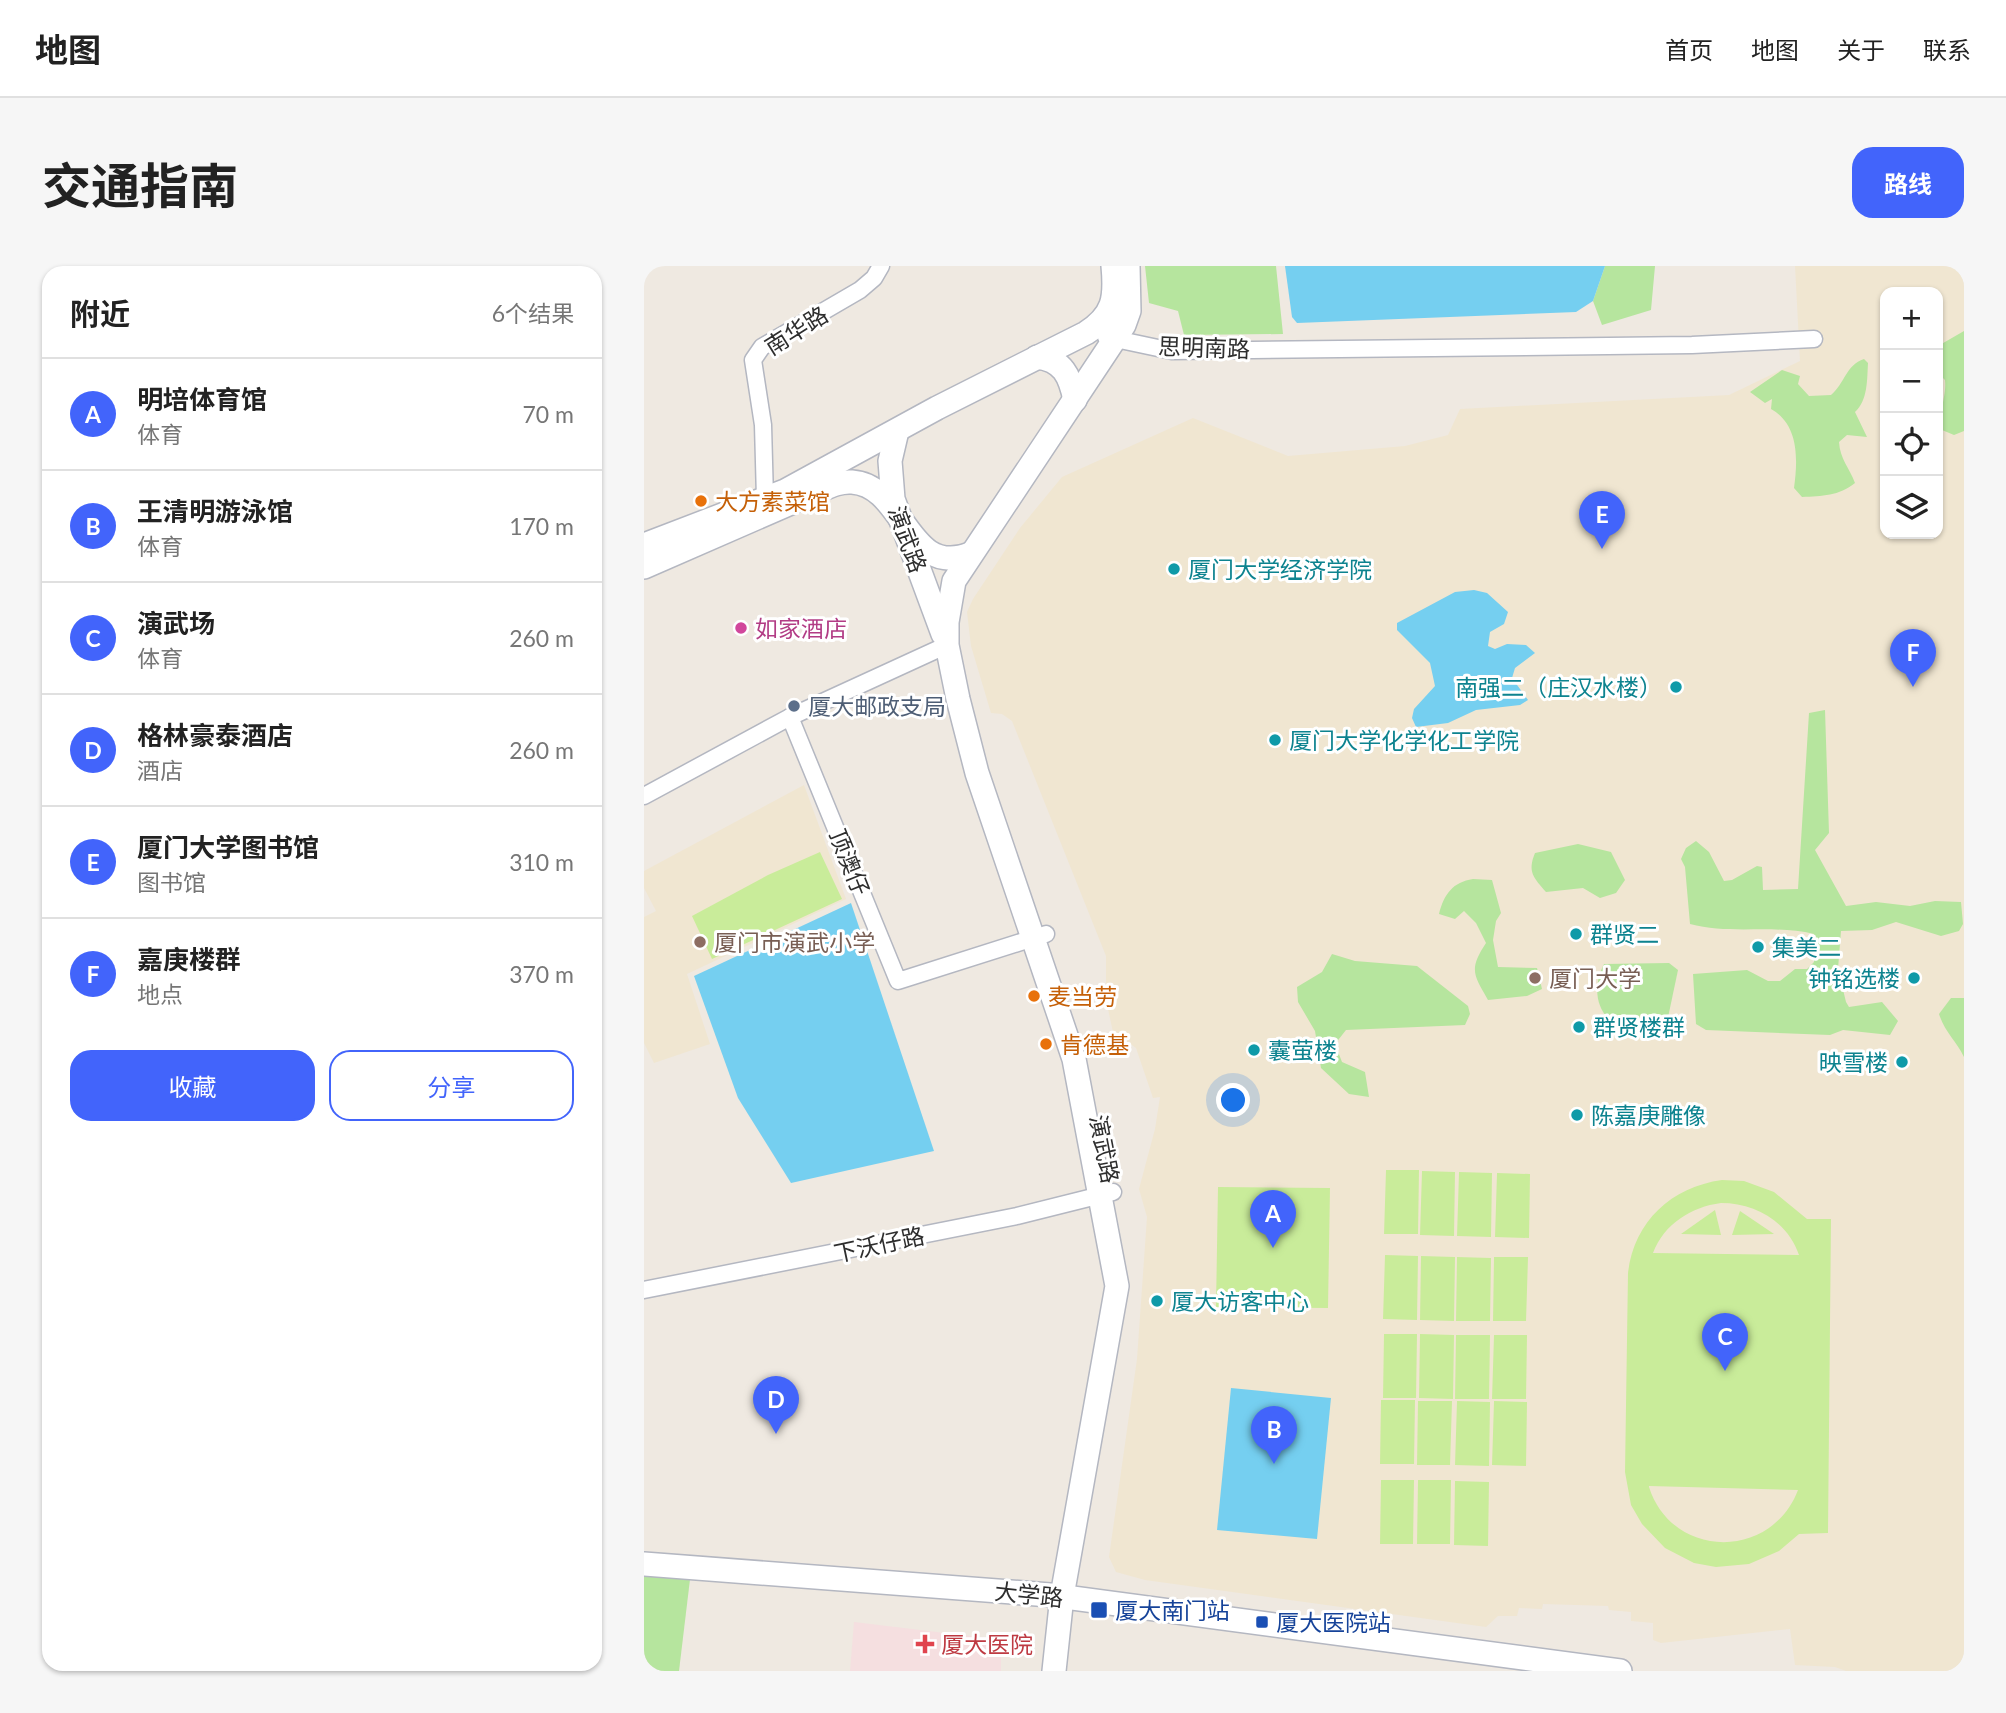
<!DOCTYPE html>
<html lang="zh">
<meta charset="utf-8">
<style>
:root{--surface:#fff;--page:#f6f6f6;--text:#222;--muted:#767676;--line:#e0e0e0;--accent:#4264fb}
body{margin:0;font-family:Lato,"Noto Sans SC",sans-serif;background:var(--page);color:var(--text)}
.controls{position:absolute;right:21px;top:21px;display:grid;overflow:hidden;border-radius:14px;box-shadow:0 2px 5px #0004}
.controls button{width:63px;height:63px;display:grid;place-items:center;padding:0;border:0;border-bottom:2px solid var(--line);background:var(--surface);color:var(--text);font:35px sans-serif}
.you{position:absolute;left:590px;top:835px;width:24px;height:24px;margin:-18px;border:5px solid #fff;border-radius:50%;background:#1a73e8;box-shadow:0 0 0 10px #1a73e833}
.badge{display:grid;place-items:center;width:46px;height:46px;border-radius:50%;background:var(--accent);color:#fff;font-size:23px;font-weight:700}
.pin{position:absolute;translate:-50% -58px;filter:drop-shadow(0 2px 4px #0008)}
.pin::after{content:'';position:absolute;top:37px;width:24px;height:21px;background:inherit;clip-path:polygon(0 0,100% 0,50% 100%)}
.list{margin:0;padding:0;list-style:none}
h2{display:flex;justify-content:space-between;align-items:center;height:91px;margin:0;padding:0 28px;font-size:30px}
h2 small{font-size:23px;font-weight:400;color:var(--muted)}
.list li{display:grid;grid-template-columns:46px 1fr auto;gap:21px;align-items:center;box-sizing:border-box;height:112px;padding:0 28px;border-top:2px solid var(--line)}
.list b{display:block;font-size:26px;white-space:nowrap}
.list p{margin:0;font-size:23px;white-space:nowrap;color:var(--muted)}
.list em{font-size:23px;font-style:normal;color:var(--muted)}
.actions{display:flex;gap:14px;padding:21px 28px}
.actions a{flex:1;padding:16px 0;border:2px solid var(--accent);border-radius:21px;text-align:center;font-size:24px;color:var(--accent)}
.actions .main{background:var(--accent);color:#fff}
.icon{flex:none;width:38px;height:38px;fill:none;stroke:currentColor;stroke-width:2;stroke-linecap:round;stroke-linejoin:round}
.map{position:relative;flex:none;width:1320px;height:1405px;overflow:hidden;border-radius:21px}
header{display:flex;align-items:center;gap:42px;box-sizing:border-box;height:98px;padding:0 35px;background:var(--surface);border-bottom:2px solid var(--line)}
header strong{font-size:33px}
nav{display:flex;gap:38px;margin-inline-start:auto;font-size:24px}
.intro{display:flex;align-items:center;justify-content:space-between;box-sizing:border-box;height:168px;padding:0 42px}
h1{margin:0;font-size:49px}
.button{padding:18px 32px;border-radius:21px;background:var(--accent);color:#fff;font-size:24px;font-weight:700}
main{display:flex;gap:42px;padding:0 42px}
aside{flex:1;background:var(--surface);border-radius:21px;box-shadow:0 2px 5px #0004}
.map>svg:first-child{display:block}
.education{fill:#f0e6d1;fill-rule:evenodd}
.medical{fill:#f5dfe0}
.green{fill:#b6e59e}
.pitch{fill:#c9ec9a;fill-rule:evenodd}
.water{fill:#75cff0}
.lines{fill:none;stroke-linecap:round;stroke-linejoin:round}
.street-casing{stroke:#b4b7c1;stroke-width:19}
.secondary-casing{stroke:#b4b7c1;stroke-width:26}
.street{stroke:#fff;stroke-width:16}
.secondary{stroke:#fff;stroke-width:23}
.food-dot{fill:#e8710a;stroke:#fff;stroke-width:2.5}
.culture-dot{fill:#0f9aa8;stroke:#fff;stroke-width:2.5}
.hotel-dot{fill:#d1479c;stroke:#fff;stroke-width:2.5}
.service-dot{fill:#5c6f8a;stroke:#fff;stroke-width:2.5}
.education-dot{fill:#8d6e63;stroke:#fff;stroke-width:2.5}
.transit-dot{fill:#1a4fb4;stroke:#fff;stroke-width:2.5}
.health-dot{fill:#e0444e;stroke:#fff;stroke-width:2.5}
.labels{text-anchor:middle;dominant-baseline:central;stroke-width:6;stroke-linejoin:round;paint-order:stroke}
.street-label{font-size:23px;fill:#2e2e2e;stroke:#fff}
.food-label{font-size:23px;fill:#c56008;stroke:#fff;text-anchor:start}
.culture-label{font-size:23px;fill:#0d838f;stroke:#fff;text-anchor:start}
.hotel-label{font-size:23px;fill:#b23c85;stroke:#fff;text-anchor:start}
.service-label{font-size:23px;fill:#4e5e75;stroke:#fff;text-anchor:start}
.education-label{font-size:23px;fill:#785e54;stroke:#fff;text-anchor:start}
.transit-label{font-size:23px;fill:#164399;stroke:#fff;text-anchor:start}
.health-label{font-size:23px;fill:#be3a42;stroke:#fff;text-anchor:start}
</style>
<header>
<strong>地图</strong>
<nav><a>首页</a><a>地图</a><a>关于</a><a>联系</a></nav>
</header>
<div class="intro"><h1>交通指南</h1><a class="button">路线</a></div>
<main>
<aside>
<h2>附近<small>6个结果</small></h2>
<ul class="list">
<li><span class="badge">A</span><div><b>明培体育馆</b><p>体育</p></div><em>70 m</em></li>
<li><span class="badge">B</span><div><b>王清明游泳馆</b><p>体育</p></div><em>170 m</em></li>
<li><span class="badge">C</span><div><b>演武场</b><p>体育</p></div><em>260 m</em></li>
<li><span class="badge">D</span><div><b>格林豪泰酒店</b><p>酒店</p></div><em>260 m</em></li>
<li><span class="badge">E</span><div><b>厦门大学图书馆</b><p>图书馆</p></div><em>310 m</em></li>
<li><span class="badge">F</span><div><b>嘉庚楼群</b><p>地点</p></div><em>370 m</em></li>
</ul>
<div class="actions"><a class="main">收藏</a><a>分享</a></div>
</aside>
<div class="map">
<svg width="1320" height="1405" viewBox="0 0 1320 1405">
<rect width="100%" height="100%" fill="#efe9e1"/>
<!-- education -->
<g class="education">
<path d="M1151 0H1320V1405H1202L1191 1401 1151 1399 1146 1363 1017 1377 1009 1374V1357L987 1355V1346L965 1344 964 1340 899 1338 898 1343 875 1342 873 1350H854L842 1361 501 1314 472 1306 465 1291 493 1093 503 951 495 923 511 863 516 831 509 832 492 782 469 766 462 734V690L368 455 358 448 347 447 327 380 323 346 329 333 376 262 418 211 549 152 644 190 761 180 804 169 816 143 1085 129 1156 95ZM1241 26H1294V268H1241Z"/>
<polygon points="160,519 202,633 43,708 66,778 10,797 0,777 0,651 12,645 0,622 0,605"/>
</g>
<!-- medical -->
<polygon class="medical" points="210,1356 351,1373 357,1383 357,1405 206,1405"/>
<!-- green -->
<g class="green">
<polygon points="501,0 632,0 639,68 540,69 534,45 505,37"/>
<polygon points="961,0 1011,0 1007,44 958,59 949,35"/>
<path d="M1320 65V165L1310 169 1298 164C1293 149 1303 131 1301 114L1294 107V80Z"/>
<path d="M1220 93 1224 97C1223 114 1224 134 1211 146L1223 171 1203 169 1195 176C1196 193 1205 201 1211 217 1195 230 1178 230 1158 231L1150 222C1154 193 1155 159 1127 143L1128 133 1121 137 1106 126 1138 104 1156 110 1154 118 1165 130 1187 129C1201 117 1202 99 1220 93Z"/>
<path d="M1181 444 1185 567 1171 584 1202 640 1232 636 1266 640 1291 635 1317 636 1319 658 1315 665 1297 670 1252 656 1228 664 1197 665 1194 703 1202 736 1205 741 1238 736 1254 755 1246 769 1199 764 1186 769 1062 764 1052 758 1049 708 1103 704 1124 715H1136L1151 703H1163L1170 696V668C1129 658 1086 669 1046 658L1041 601 1037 593 1042 582 1052 575 1065 586 1080 615 1088 614 1113 600 1118 601 1119 624 1154 623 1165 447Z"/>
<path d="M934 578 967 586 981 614 972 627 956 632 939 622 902 626C890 612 883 606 891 587Z"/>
<path d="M829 613 848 614 857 647 852 655 849 674 854 701 893 702 898 723 883 730 844 734C829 708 825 703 842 677L832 657 820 645 811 653 795 648C800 628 809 616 829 613Z"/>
<polygon points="688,688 711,695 773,700 824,740 826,748 821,759 702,764 691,778 698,796 721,806 725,831 705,828 677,802 671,765 654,736 653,721 678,706"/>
<path d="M1025 697 1034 704 1022 761C976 780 937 743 960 698Z"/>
<path d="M1307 732H1320V791C1312 774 1301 767 1295 748Z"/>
<polygon points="0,1304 47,1305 35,1405 0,1405"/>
</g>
<!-- pitch -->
<g class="pitch">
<polygon points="176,586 198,633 68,693 48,650 124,609"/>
<polygon points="742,904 775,904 774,968 740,968"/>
<polygon points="778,905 811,906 810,970 776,969"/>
<polygon points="815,906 848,907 847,971 813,970"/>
<polygon points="853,907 886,908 885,972 851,971"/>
<path d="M1078 914 1100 915 1130 926 1163 953H1187L1184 1267 1155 1268 1135 1285 1105 1298 1072 1301 1050 1297 1021 1282 998 1258 987 1239 981 1206 984 1007C990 956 1027 921 1078 914ZM1077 937C1112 937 1144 956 1155 989L1009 987C1020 958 1047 941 1077 937ZM1005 1221V1220L1154 1224C1127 1295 1028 1293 1005 1221Z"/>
<polygon points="574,921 686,922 684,1042 572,1041"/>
<polygon points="1071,944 1077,969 1037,968"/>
<polygon points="1096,945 1130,968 1088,969"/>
<polygon points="741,989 774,990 773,1054 739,1053"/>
<polygon points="777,990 811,991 810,1055 776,1054"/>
<polygon points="813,991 847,992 846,1055 812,1055"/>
<polygon points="850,991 884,991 882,1055 849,1055"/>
<polygon points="740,1068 773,1068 772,1132 739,1132"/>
<polygon points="776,1068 810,1069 809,1133 775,1132"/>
<polygon points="812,1069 846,1069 845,1133 811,1133"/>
<polygon points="850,1069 883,1069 882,1133 848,1133"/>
<polygon points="737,1134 771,1134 770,1198 736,1198"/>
<polygon points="774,1135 808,1135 806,1199 773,1199"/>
<polygon points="813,1135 846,1136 845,1200 811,1199"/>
<polygon points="850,1135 883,1136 882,1200 848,1199"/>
<polygon points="737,1214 770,1214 769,1278 736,1278"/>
<polygon points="774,1214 807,1214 806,1278 773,1278"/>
<polygon points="811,1215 845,1216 844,1280 810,1279"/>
</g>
<!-- water -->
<g class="water">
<polygon points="641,0 961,0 949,35 932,46 653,57 648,51"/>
<polygon points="830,324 843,327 864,346 860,358 846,366 844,380 851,383 863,378 882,379 891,387 871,402 868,412 884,434 876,439 832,444 804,457 772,461 768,452 770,443 791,420 786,397 753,364 753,357 811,326"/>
<polygon points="207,637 290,885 147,917 94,832 50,710"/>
<polygon points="587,1122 687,1132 673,1273 573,1264"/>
</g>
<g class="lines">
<defs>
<g id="street">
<polyline points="462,71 528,85 1048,79 1170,73"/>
<polyline points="121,233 119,159 109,94 118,81 216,24 230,12 237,0"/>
<polyline points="146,451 254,715 402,668"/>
<polyline points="0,530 146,451 303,379"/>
<polyline points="0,1024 373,950 469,926"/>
</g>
<g id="secondary">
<path d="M393 91C419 94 426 110 431 134"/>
<polyline points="253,165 246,195 249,233 299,368"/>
<path d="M0 279 141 225 293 142 442 67C470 49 472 32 469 0"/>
<path d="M0 301 172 226C184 221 195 215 208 216 261 219 263 313 326 288"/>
<polyline points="0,1298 406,1329 976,1405"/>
<polyline points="410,1405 418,1330 473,1020 430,793 333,507 314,433 303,379 303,356 310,315 480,59 485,45 484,0"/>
</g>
</defs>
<!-- street casing -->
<use href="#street" class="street-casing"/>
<!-- secondary casing -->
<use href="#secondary" class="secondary-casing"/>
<!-- street -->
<use href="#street" class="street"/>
<!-- secondary -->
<use href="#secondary" class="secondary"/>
</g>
<!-- markers -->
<g class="food-dot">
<circle cx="57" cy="235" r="7"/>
<circle cx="390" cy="730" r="7"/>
<circle cx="402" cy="778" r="7"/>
</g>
<g class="culture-dot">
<circle cx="530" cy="303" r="7"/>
<circle cx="1032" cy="421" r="7"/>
<circle cx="631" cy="474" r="7"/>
<circle cx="932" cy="668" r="7"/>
<circle cx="1114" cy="681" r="7"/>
<circle cx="1270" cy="712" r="7"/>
<circle cx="935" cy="761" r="7"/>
<circle cx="610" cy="784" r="7"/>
<circle cx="1258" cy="796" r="7"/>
<circle cx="933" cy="849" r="7"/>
<circle cx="513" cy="1035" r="7"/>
</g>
<circle class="hotel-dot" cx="97" cy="362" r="7"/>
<circle class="service-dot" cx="150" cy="440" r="7"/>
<g class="education-dot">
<circle cx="56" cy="676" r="7"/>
<circle cx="891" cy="712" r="7"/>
</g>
<g class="transit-dot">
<rect x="446" y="1335" width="18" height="18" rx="3.5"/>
<rect x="611" y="1349" width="14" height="14" rx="3.5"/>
</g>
<path class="health-dot" d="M277.5 1367.5h7v7h7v7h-7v7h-7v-7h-7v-7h7z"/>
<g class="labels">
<!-- street labels -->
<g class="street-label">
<text transform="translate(152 64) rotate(-32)">南华路</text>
<text transform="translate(560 81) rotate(2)">思明南路</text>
<text transform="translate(264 273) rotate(70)">演武路</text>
<text transform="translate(206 596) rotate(68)">顶澳仔</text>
<text transform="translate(461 883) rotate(79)">演武路</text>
<text transform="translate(235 978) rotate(-12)">下沃仔路</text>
<text transform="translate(385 1328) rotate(6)">大学路</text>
</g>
<!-- food labels -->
<g class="food-label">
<text x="71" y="235">大方素菜馆</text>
<text x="404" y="730">麦当劳</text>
<text x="416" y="778">肯德基</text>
</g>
<!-- culture labels -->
<g class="culture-label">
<text x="544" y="303">厦门大学经济学院</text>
<text x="1018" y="421" text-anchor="end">南强二（庄汉水楼）</text>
<text x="645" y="474">厦门大学化学化工学院</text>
<text x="946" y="668">群贤二</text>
<text x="1128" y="681">集美二</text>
<text x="1256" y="712" text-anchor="end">钟铭选楼</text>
<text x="949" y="761">群贤楼群</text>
<text x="624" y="784">囊萤楼</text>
<text x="1244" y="796" text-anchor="end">映雪楼</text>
<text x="947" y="849">陈嘉庚雕像</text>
<text x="527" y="1035">厦大访客中心</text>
</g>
<!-- hotel labels -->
<g class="hotel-label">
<text x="111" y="362">如家酒店</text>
</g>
<!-- service labels -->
<g class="service-label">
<text x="164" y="440">厦大邮政支局</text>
</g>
<!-- education labels -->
<g class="education-label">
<text x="70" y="676">厦门市演武小学</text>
<text x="905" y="712">厦门大学</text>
</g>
<!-- transit labels -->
<g class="transit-label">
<text x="471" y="1344">厦大南门站</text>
<text x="632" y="1356">厦大医院站</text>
</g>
<!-- health labels -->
<g class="health-label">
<text x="297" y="1378">厦大医院</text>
</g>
</g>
</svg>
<div class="controls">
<button>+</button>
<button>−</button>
<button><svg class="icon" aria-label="locate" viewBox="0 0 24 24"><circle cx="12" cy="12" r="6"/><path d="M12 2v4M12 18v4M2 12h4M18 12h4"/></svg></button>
<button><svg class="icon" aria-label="layers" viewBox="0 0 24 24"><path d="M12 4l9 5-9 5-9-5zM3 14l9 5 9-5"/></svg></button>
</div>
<div class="you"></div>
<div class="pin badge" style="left:629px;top:982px">A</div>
<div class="pin badge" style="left:630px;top:1198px">B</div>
<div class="pin badge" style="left:1081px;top:1105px">C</div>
<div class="pin badge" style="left:132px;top:1168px">D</div>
<div class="pin badge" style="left:958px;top:283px">E</div>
<div class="pin badge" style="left:1269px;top:421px">F</div>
</div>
</main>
